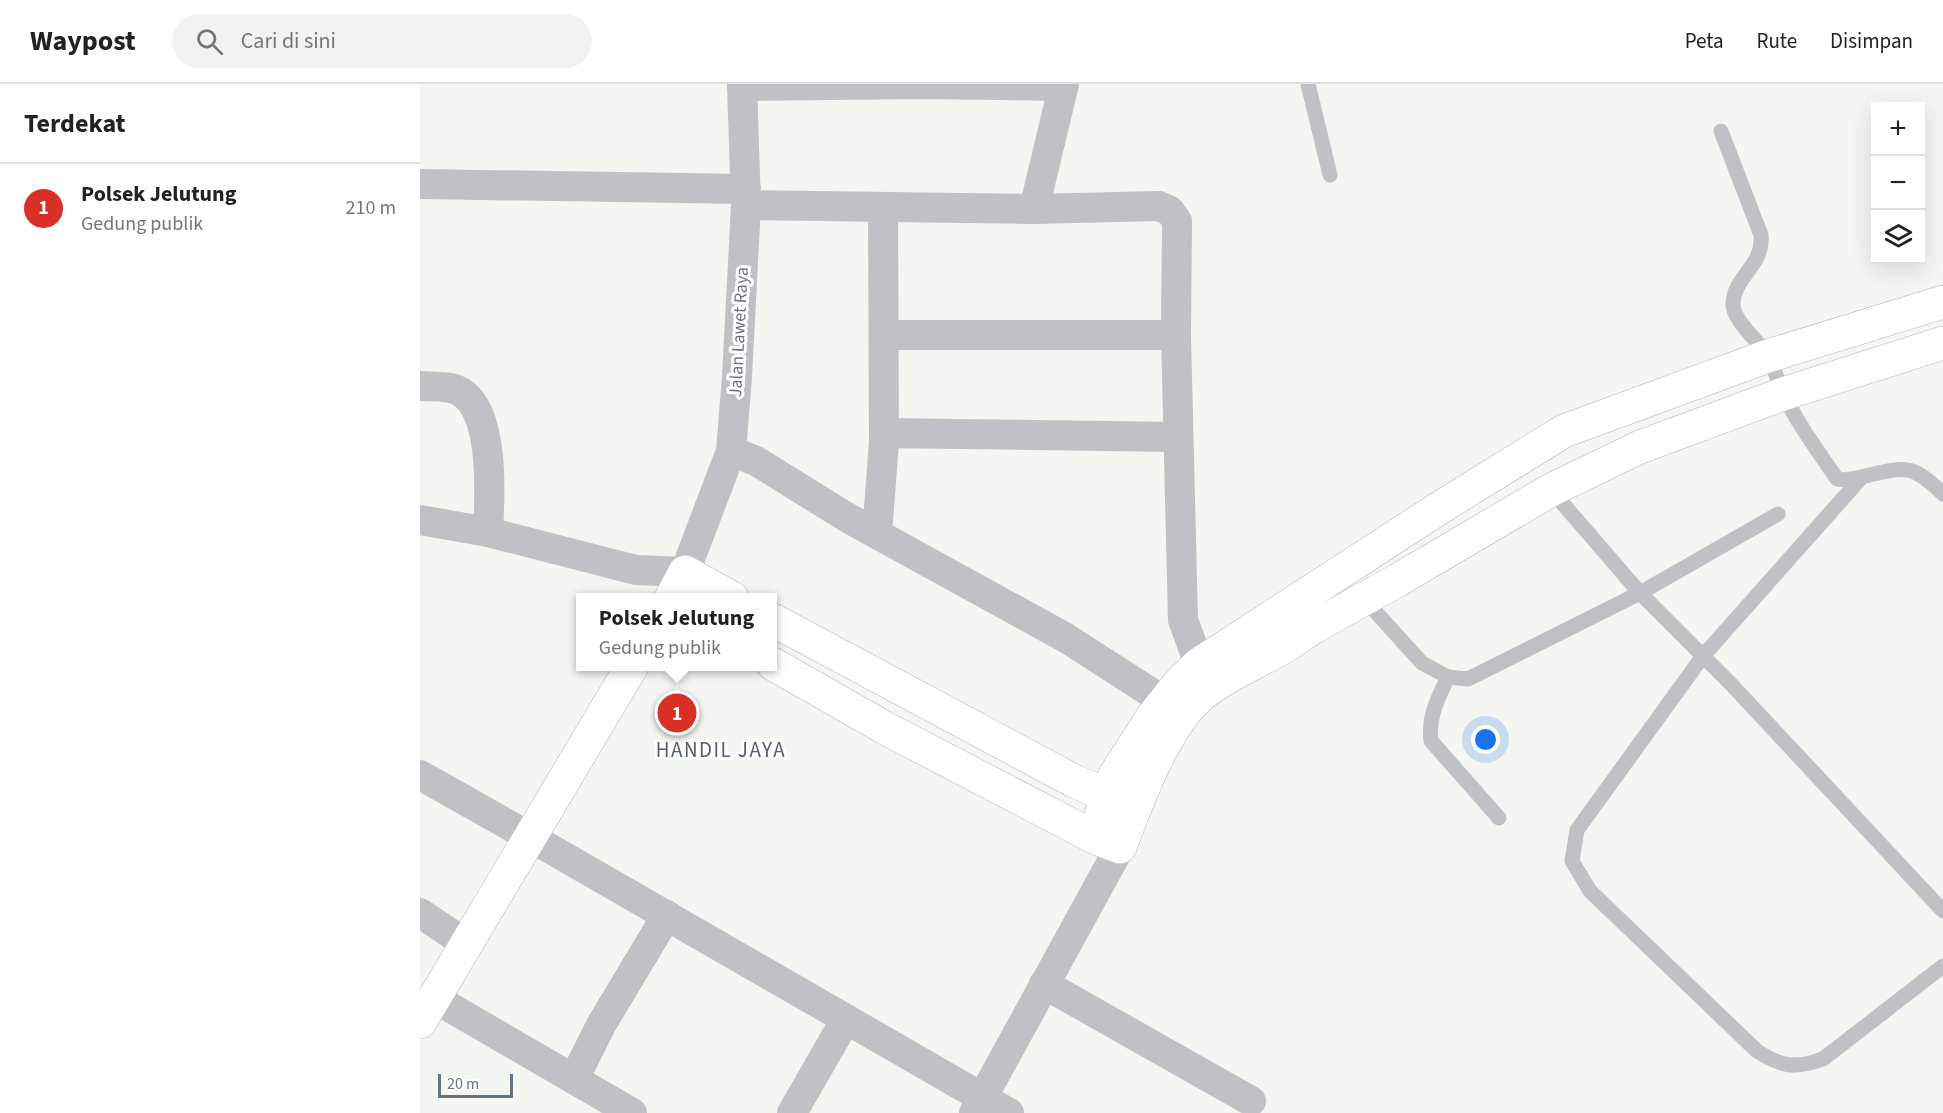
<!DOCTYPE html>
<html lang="id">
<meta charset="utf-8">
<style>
:root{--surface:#fff;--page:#f2f2f2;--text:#222;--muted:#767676;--line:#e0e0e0;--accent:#d93025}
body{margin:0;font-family:"Source Sans 3",sans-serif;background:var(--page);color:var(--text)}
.controls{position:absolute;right:18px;top:18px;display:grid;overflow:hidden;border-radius:0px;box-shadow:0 6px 24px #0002}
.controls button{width:54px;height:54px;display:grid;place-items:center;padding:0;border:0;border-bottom:2px solid var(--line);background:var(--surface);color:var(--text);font:30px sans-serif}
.scale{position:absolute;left:18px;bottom:15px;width:75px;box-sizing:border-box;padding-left:6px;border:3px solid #647682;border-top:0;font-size:16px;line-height:21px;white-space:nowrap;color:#647682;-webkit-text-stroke:4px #fff;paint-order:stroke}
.you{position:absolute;left:1066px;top:656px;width:21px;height:21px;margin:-15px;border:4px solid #fff;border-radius:50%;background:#1a73e8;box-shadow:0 0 0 9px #1a73e833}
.badge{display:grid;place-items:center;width:39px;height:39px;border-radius:50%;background:var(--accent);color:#fff;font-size:20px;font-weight:700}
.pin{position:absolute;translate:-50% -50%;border:3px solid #fff;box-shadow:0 2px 6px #0006}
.popup{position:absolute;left:156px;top:509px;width:201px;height:78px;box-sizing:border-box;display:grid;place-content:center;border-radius:0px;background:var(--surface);filter:drop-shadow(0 2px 4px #0005);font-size:20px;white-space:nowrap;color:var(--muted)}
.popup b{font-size:22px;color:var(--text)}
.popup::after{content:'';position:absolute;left:50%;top:100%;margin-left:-12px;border:12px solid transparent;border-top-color:var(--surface)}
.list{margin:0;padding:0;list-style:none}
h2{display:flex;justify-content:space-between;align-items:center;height:78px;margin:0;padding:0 24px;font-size:26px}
h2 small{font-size:20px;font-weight:400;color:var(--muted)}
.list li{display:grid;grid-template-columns:39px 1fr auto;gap:18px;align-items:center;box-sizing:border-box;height:90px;padding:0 24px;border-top:2px solid var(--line)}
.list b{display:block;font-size:22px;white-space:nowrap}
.list p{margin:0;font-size:20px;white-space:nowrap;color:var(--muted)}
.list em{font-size:20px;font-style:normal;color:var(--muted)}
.icon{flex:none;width:33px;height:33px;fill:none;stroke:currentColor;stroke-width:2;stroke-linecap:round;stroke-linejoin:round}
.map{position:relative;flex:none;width:1523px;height:1029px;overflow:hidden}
header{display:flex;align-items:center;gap:36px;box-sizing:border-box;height:84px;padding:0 30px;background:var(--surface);border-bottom:2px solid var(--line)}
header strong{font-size:28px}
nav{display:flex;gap:33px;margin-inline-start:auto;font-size:21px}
.search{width:420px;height:54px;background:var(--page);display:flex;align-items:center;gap:15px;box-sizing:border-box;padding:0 21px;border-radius:33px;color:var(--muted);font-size:22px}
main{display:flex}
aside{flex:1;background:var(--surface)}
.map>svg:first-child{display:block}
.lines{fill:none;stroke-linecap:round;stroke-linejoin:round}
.secondary-casing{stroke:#b0b6ba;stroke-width:34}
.lane{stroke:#bec2c5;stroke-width:15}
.street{stroke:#bec2c5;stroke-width:30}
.secondary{stroke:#fff;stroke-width:33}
.labels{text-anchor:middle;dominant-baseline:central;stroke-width:6;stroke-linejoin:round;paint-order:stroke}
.street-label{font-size:18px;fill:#647682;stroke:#fff}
.quarter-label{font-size:21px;letter-spacing:1.5px;fill:#525f67;stroke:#fff}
</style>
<header>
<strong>Waypost</strong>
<div class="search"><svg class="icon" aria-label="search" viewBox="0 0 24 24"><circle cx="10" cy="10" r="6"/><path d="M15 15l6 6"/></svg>Cari di sini</div>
<nav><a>Peta</a><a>Rute</a><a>Disimpan</a></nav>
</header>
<main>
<aside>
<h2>Terdekat<small></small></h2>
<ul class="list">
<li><span class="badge">1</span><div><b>Polsek Jelutung</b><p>Gedung publik</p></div><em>210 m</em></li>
</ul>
</aside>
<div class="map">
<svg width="1523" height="1029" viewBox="0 0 1523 1029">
<rect width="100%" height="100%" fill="#f5f5f1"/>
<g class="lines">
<defs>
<g id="secondary">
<polyline points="251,514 265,488 312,514"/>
<polyline points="353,536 654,697 705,719"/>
<path d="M353 580 465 644 676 754 700 763C718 715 747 634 789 605 813 588 840 577 865 562 874 557 883 550 892 544L978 496 1131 406 1220 363 1363 310 1523 259"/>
<polyline points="676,754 686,711 695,691 733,632 757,602 779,580 1021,423 1144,347 1348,272 1523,218"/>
<polyline points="0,938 212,582"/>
</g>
</defs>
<!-- secondary casing -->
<use href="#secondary" class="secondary-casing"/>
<!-- lane -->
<g class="lane">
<polyline points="888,0 910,91"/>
<path d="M1301 47 1341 151C1344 183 1313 192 1313 221 1314 237 1338 257 1347 270 1354 282 1357 296 1363 309 1377 339 1398 367 1417 395 1427 397 1435 395 1445 392 1485 383 1492 379 1523 410"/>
<path d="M1442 393 1283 572 1157 746 1152 777 1170 807 1337 967C1362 983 1375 985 1403 975L1523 882"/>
<polyline points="1131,406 1220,509 1310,599 1523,827"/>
<polyline points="944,515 1002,579 1028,593 1048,595 1220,509 1358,430"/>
<path d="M1028 593C1018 615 1008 631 1011 657L1079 734"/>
</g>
<!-- street -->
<g class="street">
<polyline points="322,2 502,0 643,2"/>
<polyline points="0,100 326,105"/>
<polyline points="326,121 614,125 739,122 750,127 757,137 756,251 763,536 779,580 792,600"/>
<polyline points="614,125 644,0"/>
<polyline points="465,251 756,251"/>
<path d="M0 302C13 303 30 301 41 308 75 329 70 413 68 448"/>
<polyline points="464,349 758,353"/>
<polyline points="311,367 336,377 428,434 646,554 744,617"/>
<polyline points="0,436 68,448 216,486 265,488 311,367 317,293 326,121 322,0"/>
<polyline points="457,450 464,358 463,123"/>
<polyline points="0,691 110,753 589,1029"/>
<polyline points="0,829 48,861"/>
<polyline points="624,900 831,1017"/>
<polyline points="14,914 212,1029"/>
<polyline points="154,995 181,941 247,831"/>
<polyline points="372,1029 426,935"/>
<polyline points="554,1029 700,763"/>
</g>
<!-- secondary -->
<use href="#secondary" class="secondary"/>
</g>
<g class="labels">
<!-- street labels -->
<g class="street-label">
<text transform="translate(319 248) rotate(-87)">Jalan Lawet Raya</text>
</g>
<!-- quarter labels -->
<g class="quarter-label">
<text x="301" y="666">HANDIL JAYA</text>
</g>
</g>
</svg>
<div class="controls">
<button>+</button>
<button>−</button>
<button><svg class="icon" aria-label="layers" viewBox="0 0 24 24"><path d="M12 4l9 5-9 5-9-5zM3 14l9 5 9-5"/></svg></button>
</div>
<div class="scale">20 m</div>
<div class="you"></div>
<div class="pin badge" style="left:257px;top:629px">1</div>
<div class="popup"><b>Polsek Jelutung</b>Gedung publik</div>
</div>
</main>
